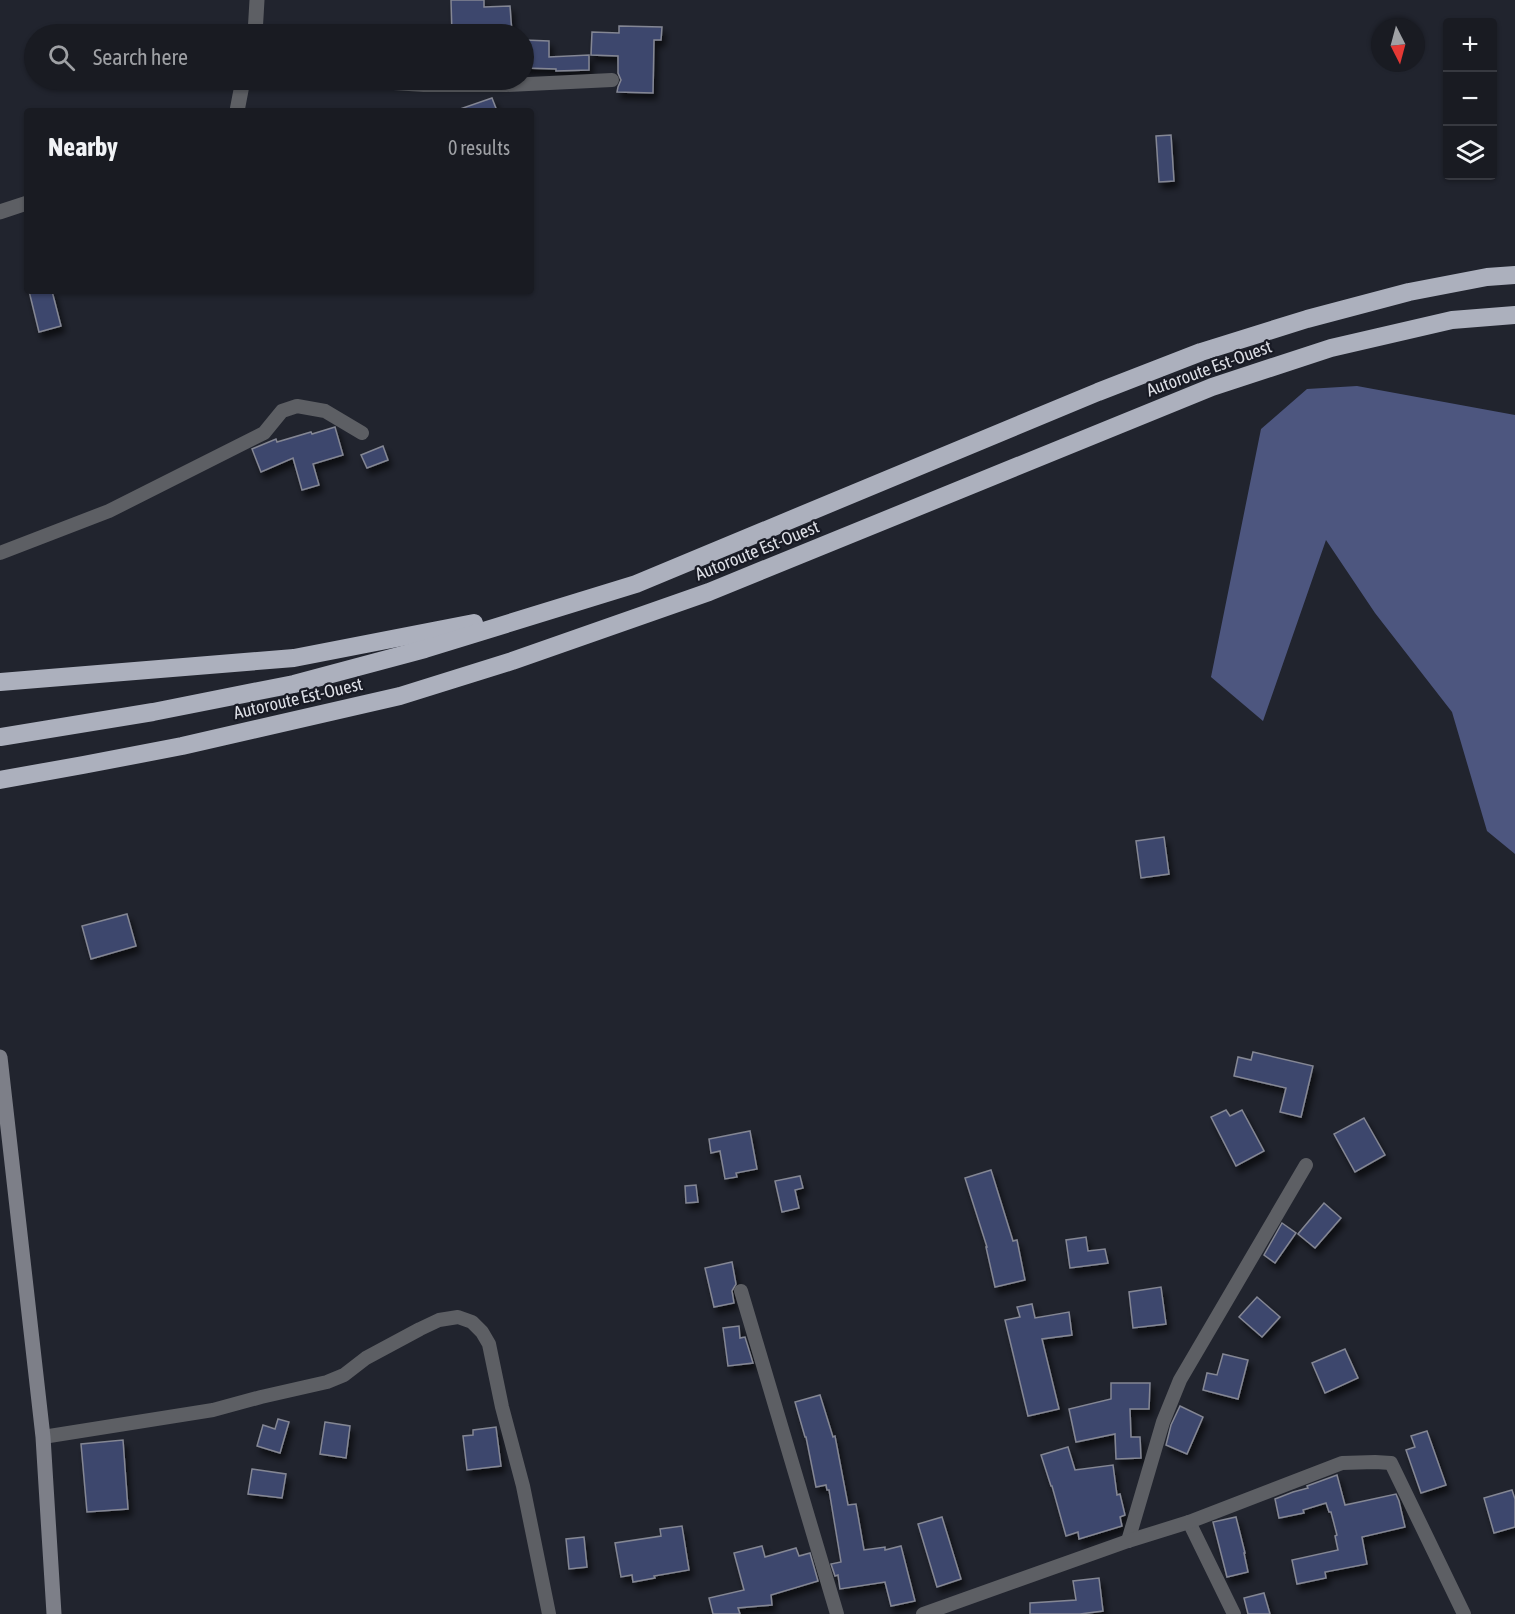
<!DOCTYPE html>
<meta charset="utf-8">
<style>
:root{--surface:#191b22;--page:#26282f;--text:#f1f3f6;--muted:#9fa1a5;--line:#373940}
body{margin:0;font-family:"Asap Condensed",sans-serif;background:var(--page);color:var(--text)}
.controls{position:absolute;right:18px;top:18px;display:grid;overflow:hidden;border-radius:6px;box-shadow:0 2px 4px #0004}
.controls button{width:54px;height:54px;display:grid;place-items:center;padding:0;border:0;border-bottom:2px solid var(--line);background:var(--surface);color:var(--text);font:30px sans-serif}
.compass{position:absolute;left:1371px;top:18px;width:54px;height:54px;border-radius:50%;background:var(--surface);box-shadow:0 2px 4px #0004;rotate:174deg}
.list{margin:0;padding:0;list-style:none}
h2{display:flex;justify-content:space-between;align-items:center;height:78px;margin:0;padding:0 24px;font-size:26px}
h2 small{font-size:20px;font-weight:400;color:var(--muted)}
.icon{flex:none;width:33px;height:33px;fill:none;stroke:currentColor;stroke-width:2;stroke-linecap:round;stroke-linejoin:round}
.map{position:relative;flex:none;width:1515px;height:1614px;overflow:hidden}
.search{position:absolute;background:var(--surface);box-shadow:0 2px 4px #0004;left:24px;top:24px;width:510px;height:66px;display:flex;align-items:center;gap:15px;box-sizing:border-box;padding:0 21px;border-radius:33px;color:var(--muted);font-size:22px}
.panel{position:absolute;background:var(--surface);box-shadow:0 2px 4px #0004;left:24px;top:108px;width:510px;height:186px;border-radius:6px}
.map>svg:first-child{display:block}
.forest{fill:#4d567f}
.building{fill:#3e466d;stroke:#848794;stroke-width:1.5;filter:url(#shadow)}
.lines{fill:none;stroke-linecap:round;stroke-linejoin:round}
.minor{stroke:#5d5f64;stroke-width:14}
.tertiary{stroke:#5d5f64;stroke-width:15}
.secondary{stroke:#7d7f88;stroke-width:15}
.motorway{stroke:#acb0bd;stroke-width:18}
.labels{text-anchor:middle;dominant-baseline:central;stroke-width:4.5;stroke-linejoin:round;paint-order:stroke}
.street-label{font-size:18px;fill:#dcdee5;stroke:#181a24}
</style>
<div class="map">
<svg width="1515" height="1614" viewBox="0 0 1515 1614">
<defs>
<filter id="shadow"><feDropShadow dx="3.5" dy="6" stdDeviation="3" flood-color="#0009"/></filter>
</defs>
<rect width="100%" height="100%" fill="#21242e"/>
<!-- forest -->
<polygon class="forest" points="1357,386 1515,415 1515,854 1487,831 1452,712 1375,613 1326,540 1263,721 1211,677 1261,429 1307,389"/>
<!-- building -->
<g class="building">
<polygon points="451,0 484,0 484,7 510,6 512,34 452,34"/>
<polygon points="619,26 662,27 661,40 654,40 653,93 617,92 618,87 621,80 618,73 618,56 591,55 592,32 619,33"/>
<polygon points="524,40 549,41 549,57 589,55 589,70 556,71 556,69 524,68"/>
<polygon points="492,98 497,111 460,111 460,109"/>
<polygon points="1171,135 1174,181 1159,182 1156,136"/>
<polygon points="29,291 52,291 61,326 39,332"/>
<polygon points="335,427 343,455 313,464 319,485 302,490 293,458 261,472 252,449 276,439 277,442 311,432 312,434"/>
<polygon points="383,446 388,460 367,468 361,455"/>
<polygon points="1164,837 1169,874 1141,878 1136,841"/>
<polygon points="127,914 136,946 91,959 82,926"/>
<polygon points="1253,1052 1313,1066 1301,1117 1280,1112 1286,1088 1234,1076 1238,1057 1251,1060"/>
<polygon points="1226,1110 1230,1116 1242,1110 1264,1151 1236,1166 1211,1117"/>
<polygon points="1364,1118 1385,1155 1355,1172 1334,1134"/>
<polygon points="750,1131 757,1169 736,1173 737,1177 725,1179 720,1151 711,1153 709,1139"/>
<polygon points="991,1170 1013,1241 1017,1240 1025,1280 995,1287 986,1247 987,1247 965,1178"/>
<polygon points="800,1176 803,1188 795,1190 799,1208 782,1212 775,1181"/>
<polygon points="696,1185 698,1202 686,1203 685,1186"/>
<polygon points="1324,1203 1341,1218 1315,1248 1298,1234"/>
<polygon points="1282,1223 1296,1233 1275,1263 1264,1255"/>
<polygon points="1086,1237 1088,1251 1105,1249 1108,1263 1070,1268 1066,1240"/>
<polygon points="732,1262 736,1284 732,1291 734,1303 714,1307 705,1268"/>
<polygon points="1161,1287 1166,1324 1133,1328 1129,1292"/>
<polygon points="1257,1297 1280,1317 1262,1337 1239,1317"/>
<polygon points="1032,1304 1035,1318 1069,1312 1072,1335 1042,1339 1059,1409 1028,1416 1005,1320 1020,1317 1017,1307"/>
<polygon points="739,1326 740,1338 745,1337 753,1363 728,1366 723,1328"/>
<polygon points="1345,1349 1358,1378 1325,1393 1312,1363"/>
<polygon points="1223,1354 1248,1360 1238,1399 1203,1390 1207,1373 1217,1375"/>
<polygon points="1111,1383 1150,1383 1149,1409 1130,1409 1131,1437 1140,1437 1141,1458 1116,1459 1115,1434 1076,1442 1069,1409 1111,1399"/>
<polygon points="820,1395 833,1437 835,1436 848,1505 856,1504 864,1550 885,1547 885,1550 901,1546 915,1601 891,1606 885,1582 840,1589 838,1575 835,1576 831,1564 841,1562 829,1490 827,1490 826,1485 816,1487 806,1437 805,1437 795,1402"/>
<polygon points="1180,1406 1203,1417 1187,1454 1166,1445 1171,1425"/>
<polygon points="278,1419 289,1422 280,1453 257,1446 263,1425 275,1429"/>
<polygon points="325,1422 350,1426 346,1458 320,1454"/>
<polygon points="496,1427 501,1466 467,1470 463,1436 473,1435 473,1430"/>
<polygon points="1427,1431 1446,1485 1421,1493 1406,1450 1415,1447 1411,1436"/>
<polygon points="123,1440 128,1509 87,1512 81,1444"/>
<polygon points="1068,1447 1075,1470 1113,1465 1117,1495 1120,1494 1125,1515 1120,1517 1122,1526 1079,1539 1078,1532 1066,1536 1052,1486 1051,1486 1041,1455"/>
<polygon points="252,1469 286,1474 282,1498 248,1494"/>
<polygon points="1337,1475 1345,1505 1396,1494 1399,1501 1405,1527 1362,1537 1367,1564 1325,1572 1326,1578 1297,1584 1292,1560 1338,1550 1335,1536 1337,1535 1331,1512 1329,1512 1326,1503 1303,1510 1304,1513 1279,1518 1275,1499 1293,1492 1308,1488 1307,1486"/>
<polygon points="1512,1490 1515,1499 1515,1527 1494,1533 1484,1498"/>
<polygon points="942,1517 961,1579 937,1587 918,1524"/>
<polygon points="1236,1517 1245,1553 1244,1553 1248,1572 1227,1577 1213,1522"/>
<polygon points="682,1526 689,1570 654,1576 655,1578 633,1582 632,1575 621,1577 615,1543 661,1536 660,1529"/>
<polygon points="584,1537 587,1567 569,1569 566,1539"/>
<polygon points="762,1546 765,1557 796,1548 799,1556 810,1553 818,1581 771,1595 772,1605 738,1608 740,1614 713,1614 709,1598 744,1590 734,1553"/>
<polygon points="1099,1578 1103,1611 1080,1614 1030,1614 1030,1603 1076,1600 1073,1581"/>
<polygon points="1264,1593 1270,1614 1248,1614 1244,1598"/>
</g>
<g class="lines">
<!-- minor -->
<g class="minor">
<polyline points="349,80 424,85 506,85 612,80"/>
<polyline points="0,553 109,511 264,433 282,411 297,406 325,411 362,433"/>
<polyline points="741,1291 837,1614"/>
<polyline points="43,1437 213,1410 261,1397 327,1382 344,1375 366,1358 420,1329 439,1320 458,1317 472,1322 482,1332 489,1344 502,1407 523,1486 549,1614"/>
<polyline points="1189,1522 1234,1614"/>
<polyline points="1128,1541 1163,1422 1180,1380 1306,1165"/>
<polyline points="923,1614 1128,1541 1189,1522 1342,1463 1375,1462 1391,1463 1464,1614"/>
</g>
<!-- tertiary -->
<g class="tertiary">
<polyline points="255,34 257,0"/>
<polyline points="237,111 242,85 247,80"/>
<polyline points="0,212 27,203"/>
</g>
<!-- secondary -->
<polyline class="secondary" points="0,1057 43,1437 54,1614"/>
<!-- motorway -->
<g class="motorway">
<polyline points="0,682 294,658 474,623"/>
<polyline points="0,737 153,712 294,684 425,649 636,584 1098,392 1201,352 1307,319 1409,292 1487,277 1515,275"/>
<polyline points="0,780 83,765 182,746 400,696 512,661 709,592 1212,387 1331,348 1452,320 1515,315"/>
</g>
</g>
<g class="labels">
<!-- street labels -->
<g class="street-label">
<text transform="translate(1209 368) rotate(-20)">Autoroute Est-Ouest</text>
<text transform="translate(757 550) rotate(-22)">Autoroute Est-Ouest</text>
<text transform="translate(298 698) rotate(-13)">Autoroute Est-Ouest</text>
</g>
</g>
</svg>
<div class="controls">
<button>+</button>
<button>−</button>
<button><svg class="icon" aria-label="layers" viewBox="0 0 24 24"><path d="M12 4l9 5-9 5-9-5zM3 14l9 5 9-5"/></svg></button>
</div>
<svg class="compass" viewBox="-18 -18 36 36"><path d="M0-13l5 13h-10z" fill="#e53935"/><path d="M0 13l5-13h-10z" fill="#9fa1a5"/></svg>
<div class="search"><svg class="icon" aria-label="search" viewBox="0 0 24 24"><circle cx="10" cy="10" r="6"/><path d="M15 15l6 6"/></svg>Search here</div>
<section class="panel">
<h2>Nearby<small>0 results</small></h2>
<ul class="list">
</ul>
</section>
</div>
